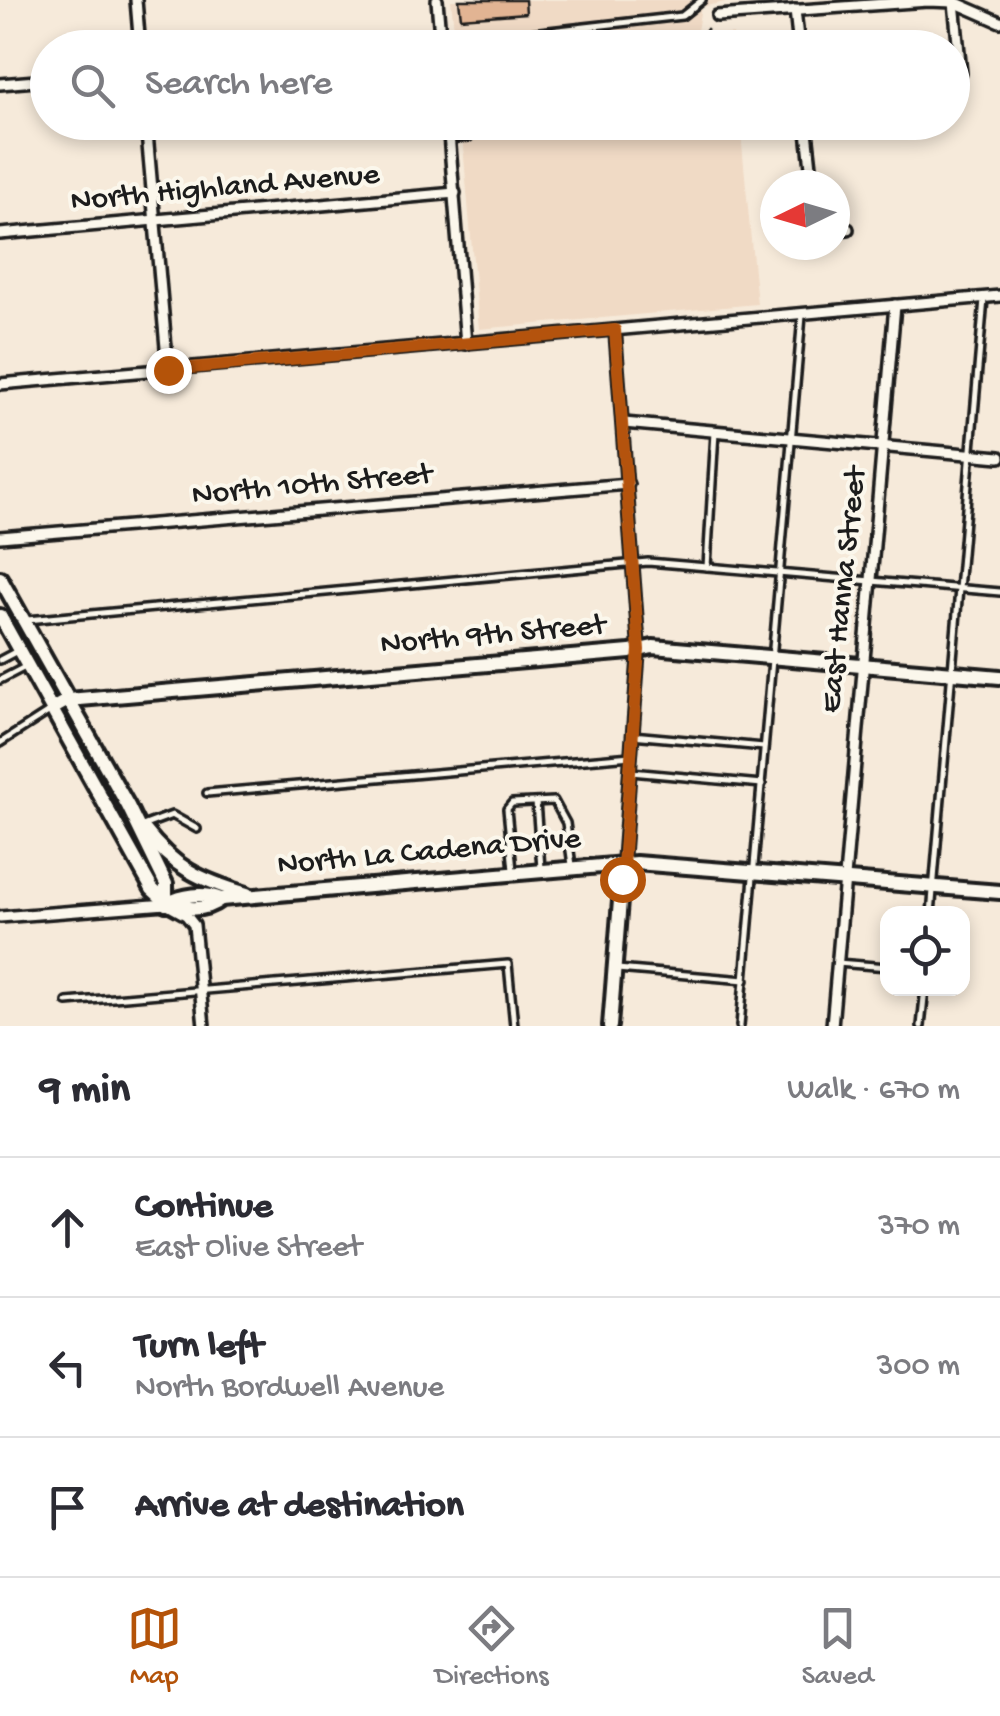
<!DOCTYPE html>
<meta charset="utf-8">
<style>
:root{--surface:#fff;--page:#f2f2f3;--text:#2b2b33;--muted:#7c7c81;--line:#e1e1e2;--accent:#b45309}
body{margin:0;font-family:"Gochi Hand",sans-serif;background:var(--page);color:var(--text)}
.controls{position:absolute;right:30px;bottom:30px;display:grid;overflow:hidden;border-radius:20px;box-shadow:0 5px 15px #0003}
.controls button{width:90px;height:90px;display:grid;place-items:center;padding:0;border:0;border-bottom:2px solid var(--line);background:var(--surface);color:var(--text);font:50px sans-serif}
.compass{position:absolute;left:760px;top:170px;width:90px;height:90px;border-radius:50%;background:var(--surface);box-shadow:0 5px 15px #0003;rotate:265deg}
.stop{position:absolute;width:30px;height:30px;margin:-22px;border:8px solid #b45309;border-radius:50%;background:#fff}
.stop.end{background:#b45309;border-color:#fff;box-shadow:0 2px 10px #0008}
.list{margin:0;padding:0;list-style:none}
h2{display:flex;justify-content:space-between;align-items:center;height:130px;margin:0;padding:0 40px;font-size:42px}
h2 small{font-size:32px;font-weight:400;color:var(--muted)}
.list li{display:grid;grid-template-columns:65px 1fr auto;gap:30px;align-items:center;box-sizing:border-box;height:140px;padding:0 40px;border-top:2px solid var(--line)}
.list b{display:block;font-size:38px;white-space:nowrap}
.list p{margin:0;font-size:32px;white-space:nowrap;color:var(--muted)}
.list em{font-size:32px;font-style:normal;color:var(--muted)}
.icon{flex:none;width:55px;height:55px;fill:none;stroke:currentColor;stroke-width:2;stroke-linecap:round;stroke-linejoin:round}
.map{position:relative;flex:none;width:1000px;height:1026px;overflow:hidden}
.search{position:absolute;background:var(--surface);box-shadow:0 5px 15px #0003;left:30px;right:30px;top:30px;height:110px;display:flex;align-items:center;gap:25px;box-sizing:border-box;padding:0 35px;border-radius:55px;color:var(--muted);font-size:38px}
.sheet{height:550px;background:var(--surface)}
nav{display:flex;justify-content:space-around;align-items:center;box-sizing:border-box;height:140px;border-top:2px solid var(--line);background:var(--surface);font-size:28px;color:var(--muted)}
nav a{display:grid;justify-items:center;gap:5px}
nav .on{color:var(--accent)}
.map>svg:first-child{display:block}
.built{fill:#f0dac5}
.building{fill:#e2b493;stroke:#1c1c1c;stroke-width:2.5}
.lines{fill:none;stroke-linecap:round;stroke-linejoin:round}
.lane-casing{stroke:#1c1c1c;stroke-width:12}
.street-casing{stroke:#1c1c1c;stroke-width:16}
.secondary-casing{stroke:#1c1c1c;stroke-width:20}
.path{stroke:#1c1c1c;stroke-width:2.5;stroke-dasharray:8 8;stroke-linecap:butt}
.lane{stroke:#fbf7ec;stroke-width:5}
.street{stroke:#fbf7ec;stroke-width:9}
.secondary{stroke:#fbf7ec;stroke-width:12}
.route{stroke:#b45309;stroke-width:12}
.labels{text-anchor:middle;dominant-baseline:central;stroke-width:8;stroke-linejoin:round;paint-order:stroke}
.street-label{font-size:32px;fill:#1c1c1c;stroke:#fbf7ec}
</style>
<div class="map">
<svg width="1000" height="1026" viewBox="0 0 1000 1026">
<rect width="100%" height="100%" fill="#f6eada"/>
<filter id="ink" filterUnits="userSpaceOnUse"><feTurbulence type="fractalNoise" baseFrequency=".01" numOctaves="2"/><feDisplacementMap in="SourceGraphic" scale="20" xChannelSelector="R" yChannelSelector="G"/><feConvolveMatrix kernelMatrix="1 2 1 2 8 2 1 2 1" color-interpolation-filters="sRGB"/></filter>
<g filter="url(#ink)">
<!-- built -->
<g class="built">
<polygon points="451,0 730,0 730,1 701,7 697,31 532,47 456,48"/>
<polygon points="733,34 734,47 591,47"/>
<polygon points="461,123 740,123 757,304 479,329"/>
</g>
<!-- building -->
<polygon class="building" points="459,0 525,0 526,13 461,18"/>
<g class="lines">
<defs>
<g id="lane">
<polyline points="443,43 682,16 702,0"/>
<polyline points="449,139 469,137 476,130"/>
<polyline points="707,567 715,432"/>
<polyline points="27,620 648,562 1000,592"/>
<polyline points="0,660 19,650"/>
<polyline points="0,680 25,667"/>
<polyline points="632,735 764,747"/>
<polyline points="0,743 50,711"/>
<polyline points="631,772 762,784"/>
<polyline points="207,793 631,756"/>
<polyline points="536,802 541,868"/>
<polyline points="145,825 172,815 197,829"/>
<polyline points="513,870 507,809 512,803 554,801 566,823 572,865"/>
<polyline points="931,914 984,299"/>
<polyline points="837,963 888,967"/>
<polyline points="617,969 745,980"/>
<polyline points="67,1002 508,964 514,1026"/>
<polyline points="740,1026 802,316"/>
<polyline points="921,1026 925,988"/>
</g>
<g id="street">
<polyline points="136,0 140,48"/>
<polyline points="437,0 441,48"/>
<polyline points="954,2 961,73 956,92"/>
<polyline points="795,10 799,48"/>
<polyline points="717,16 928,1 954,2 1000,22"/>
<polyline points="412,48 441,44"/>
<polyline points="0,84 48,80"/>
<polyline points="146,122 168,370"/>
<polyline points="448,122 466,344"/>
<polyline points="806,122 813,185"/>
<polyline points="835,230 848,229"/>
<polyline points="0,234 455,193"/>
<polyline points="615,330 639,649 623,863"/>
<polyline points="0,384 1000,296"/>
<polyline points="624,423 1000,457"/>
<polyline points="0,537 628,484"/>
<polyline points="0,917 166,904 186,915 194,925 204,1026"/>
<polyline points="832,1026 895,305"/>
</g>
<g id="secondary">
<polyline points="0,578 128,806 166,884 166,904"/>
<path d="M0 616 152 889C170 908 199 916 221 899"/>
<polyline points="52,709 68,700 80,699 630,652 653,647 1000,677"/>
<path d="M144 829C174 868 200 880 247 894"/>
<path d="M166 904C183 895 203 892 221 899L636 863 1000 892"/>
<polyline points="610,1026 623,863"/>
</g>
</defs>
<!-- lane casing -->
<use href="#lane" class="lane-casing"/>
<!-- street casing -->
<use href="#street" class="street-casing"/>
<!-- secondary casing -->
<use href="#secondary" class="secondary-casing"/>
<!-- path -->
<polyline class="path" points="559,48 704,33 712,23"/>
<!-- lane -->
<use href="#lane" class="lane"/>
<!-- street -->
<use href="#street" class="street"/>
<!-- secondary -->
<use href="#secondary" class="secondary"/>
</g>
</g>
<g class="lines" filter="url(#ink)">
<!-- route -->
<polyline class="route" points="168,370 615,330 639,650 622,879"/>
</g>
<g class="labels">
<!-- street labels -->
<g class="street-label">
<text transform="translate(225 189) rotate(-5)">North Highland Avenue</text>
<text transform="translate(312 486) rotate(-5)">North 10th Street</text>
<text transform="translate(845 590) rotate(-84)">East Hanna Street</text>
<text transform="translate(493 636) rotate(-5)">North 9th Street</text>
<text transform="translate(429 853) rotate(-5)">North La Cadena Drive</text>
</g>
</g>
</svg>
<div class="controls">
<button><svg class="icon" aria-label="locate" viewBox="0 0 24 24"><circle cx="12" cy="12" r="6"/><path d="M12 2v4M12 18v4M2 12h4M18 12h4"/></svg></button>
</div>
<svg class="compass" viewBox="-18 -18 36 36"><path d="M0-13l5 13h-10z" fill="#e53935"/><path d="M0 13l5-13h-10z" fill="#7c7c81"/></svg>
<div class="stop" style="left:622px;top:879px"></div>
<div class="stop end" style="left:168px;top:370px"></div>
<div class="search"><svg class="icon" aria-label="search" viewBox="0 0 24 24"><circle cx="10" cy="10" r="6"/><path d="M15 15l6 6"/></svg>Search here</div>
</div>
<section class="sheet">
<h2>9 min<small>Walk · 670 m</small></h2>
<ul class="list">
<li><svg class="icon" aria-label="ahead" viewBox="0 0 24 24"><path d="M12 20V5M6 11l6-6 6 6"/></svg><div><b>Continue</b><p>East Olive Street</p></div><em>370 m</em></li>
<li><svg class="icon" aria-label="left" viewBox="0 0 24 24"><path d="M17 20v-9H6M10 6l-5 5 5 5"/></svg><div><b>Turn left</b><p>North Bordwell Avenue</p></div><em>300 m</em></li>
<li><svg class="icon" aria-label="arrive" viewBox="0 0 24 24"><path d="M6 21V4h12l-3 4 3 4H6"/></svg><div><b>Arrive at destination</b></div></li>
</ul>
</section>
<nav>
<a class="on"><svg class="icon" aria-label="map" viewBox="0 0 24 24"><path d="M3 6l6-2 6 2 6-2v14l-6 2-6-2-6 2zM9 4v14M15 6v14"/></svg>Map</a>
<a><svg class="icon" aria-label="directions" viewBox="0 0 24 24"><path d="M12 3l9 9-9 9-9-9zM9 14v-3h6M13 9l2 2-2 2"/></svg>Directions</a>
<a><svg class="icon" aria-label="saved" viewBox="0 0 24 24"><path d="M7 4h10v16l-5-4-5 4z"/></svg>Saved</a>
</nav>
